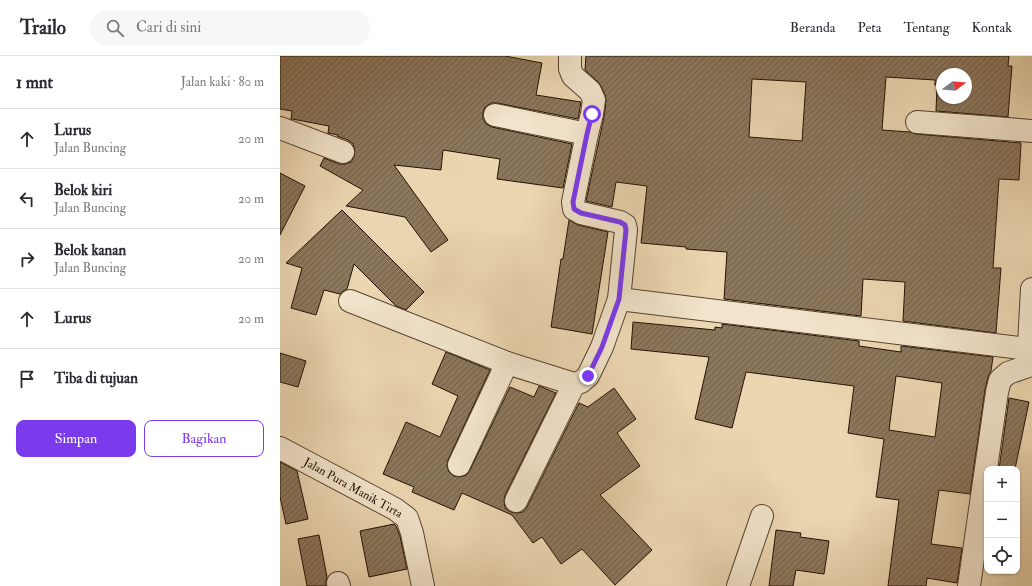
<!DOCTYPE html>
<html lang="id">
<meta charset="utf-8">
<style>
:root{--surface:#fff;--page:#f7f7f7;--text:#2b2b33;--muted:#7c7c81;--line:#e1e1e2;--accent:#7c3aed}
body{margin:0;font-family:"IM FELL Double Pica",serif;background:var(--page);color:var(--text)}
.controls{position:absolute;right:12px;bottom:12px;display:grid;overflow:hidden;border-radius:8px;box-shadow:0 1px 3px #0004}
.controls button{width:36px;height:36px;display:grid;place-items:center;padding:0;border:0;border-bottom:1px solid var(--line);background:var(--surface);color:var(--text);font:20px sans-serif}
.compass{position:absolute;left:656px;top:12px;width:36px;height:36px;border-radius:50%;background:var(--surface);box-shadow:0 1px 3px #0004;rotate:74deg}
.stop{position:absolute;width:12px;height:12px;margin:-9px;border:3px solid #7c3aed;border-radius:50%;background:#fff}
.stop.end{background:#7c3aed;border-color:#fff;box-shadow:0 1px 4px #0008}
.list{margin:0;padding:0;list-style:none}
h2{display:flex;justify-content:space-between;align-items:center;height:52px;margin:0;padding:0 16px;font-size:17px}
h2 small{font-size:13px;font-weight:400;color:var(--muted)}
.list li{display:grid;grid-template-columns:26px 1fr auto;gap:12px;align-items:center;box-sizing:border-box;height:60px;padding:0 16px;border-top:1px solid var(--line)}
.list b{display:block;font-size:15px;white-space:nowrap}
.list p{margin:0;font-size:13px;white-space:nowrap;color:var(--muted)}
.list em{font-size:13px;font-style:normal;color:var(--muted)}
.actions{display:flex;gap:8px;padding:12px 16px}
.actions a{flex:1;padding:9px 0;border:1px solid var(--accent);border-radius:8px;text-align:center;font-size:14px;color:var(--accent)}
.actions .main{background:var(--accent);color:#fff}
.icon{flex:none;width:22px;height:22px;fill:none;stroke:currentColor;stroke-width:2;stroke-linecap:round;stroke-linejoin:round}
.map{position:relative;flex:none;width:752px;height:530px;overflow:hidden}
header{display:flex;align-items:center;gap:24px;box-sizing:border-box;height:56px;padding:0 20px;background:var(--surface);border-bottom:1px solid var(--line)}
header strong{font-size:19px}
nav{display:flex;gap:22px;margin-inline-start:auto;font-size:14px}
.search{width:280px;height:36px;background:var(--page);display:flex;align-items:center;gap:10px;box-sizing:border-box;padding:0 14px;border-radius:22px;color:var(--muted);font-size:15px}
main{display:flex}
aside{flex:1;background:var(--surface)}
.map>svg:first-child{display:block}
.building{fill:url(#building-hatch);stroke:#241102;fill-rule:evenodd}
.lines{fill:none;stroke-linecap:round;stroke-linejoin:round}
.street-casing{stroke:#56422e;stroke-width:24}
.street{stroke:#f2e4cc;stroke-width:22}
.route{stroke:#7c3aed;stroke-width:5}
.labels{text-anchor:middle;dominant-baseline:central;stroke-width:3;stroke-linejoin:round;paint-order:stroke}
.street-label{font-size:12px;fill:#241102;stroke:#f2e4cc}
</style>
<header>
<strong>Trailo</strong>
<div class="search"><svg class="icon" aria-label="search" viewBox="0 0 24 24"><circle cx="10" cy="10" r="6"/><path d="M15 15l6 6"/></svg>Cari di sini</div>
<nav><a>Beranda</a><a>Peta</a><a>Tentang</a><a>Kontak</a></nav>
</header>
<main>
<aside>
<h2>1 mnt<small>Jalan kaki · 80 m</small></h2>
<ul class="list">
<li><svg class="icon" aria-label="ahead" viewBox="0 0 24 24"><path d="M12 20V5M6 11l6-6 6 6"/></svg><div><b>Lurus</b><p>Jalan Buncing</p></div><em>20 m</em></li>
<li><svg class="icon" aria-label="left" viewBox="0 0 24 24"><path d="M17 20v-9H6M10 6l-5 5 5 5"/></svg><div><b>Belok kiri</b><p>Jalan Buncing</p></div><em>20 m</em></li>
<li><svg class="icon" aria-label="right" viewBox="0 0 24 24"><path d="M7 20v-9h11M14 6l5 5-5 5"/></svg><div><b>Belok kanan</b><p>Jalan Buncing</p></div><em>20 m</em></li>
<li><svg class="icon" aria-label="ahead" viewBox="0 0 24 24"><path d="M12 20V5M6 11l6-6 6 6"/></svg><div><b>Lurus</b></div><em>20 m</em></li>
<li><svg class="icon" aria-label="arrive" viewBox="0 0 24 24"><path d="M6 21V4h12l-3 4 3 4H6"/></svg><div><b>Tiba di tujuan</b></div></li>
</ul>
<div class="actions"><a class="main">Simpan</a><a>Bagikan</a></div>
</aside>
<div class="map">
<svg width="752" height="530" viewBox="0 0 752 530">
<defs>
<pattern id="building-hatch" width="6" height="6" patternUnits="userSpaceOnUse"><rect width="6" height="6" fill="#8b775d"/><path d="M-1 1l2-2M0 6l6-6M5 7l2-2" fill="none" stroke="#71604b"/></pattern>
</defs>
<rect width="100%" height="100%" fill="#ebd6b1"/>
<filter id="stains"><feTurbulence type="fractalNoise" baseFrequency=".005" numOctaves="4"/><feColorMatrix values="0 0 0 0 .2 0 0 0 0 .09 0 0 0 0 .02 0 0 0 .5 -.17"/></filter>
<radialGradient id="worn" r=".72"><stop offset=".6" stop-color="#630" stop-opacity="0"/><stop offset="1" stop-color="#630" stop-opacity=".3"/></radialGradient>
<!-- building -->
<g class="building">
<polygon points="0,0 225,0 262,7 256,39 301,46 298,63 217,47 211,47 205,51 203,57 203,63 206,68 212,71 292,88 283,132 217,123 220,103 163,94 161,114 114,109 168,184 151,196 125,161 66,150 83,134 40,110 44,102 59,108 65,108 71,106 74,101 75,94 73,88 68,84 57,80 58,79 48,77 49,70 12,63 11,63 12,55 0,53"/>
<path d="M306 0H729L728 10H732L728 61 656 55 657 30 655 29V24L606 21 602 74 630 76 636 78 741 87 739 124 719 123 713 212H721L716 277 623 265 625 226 583 223 581 260 444 243 447 196 406 193V191L361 187 367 130 336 126 332 151 306 145 324 61 326 45 325 39 321 30 318 26 305 14ZM662 18H686V42H662ZM472 23 526 26 522 85 469 81Z"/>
<polygon points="0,117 25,130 0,179"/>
<polygon points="62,154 144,236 126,254 116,250 74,208 67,233 63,235 60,238 44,234 36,259 11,252 22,212 6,207"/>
<polygon points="289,164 298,169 328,176 312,278 271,271 281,203 283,203"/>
<path d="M353 266 435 274V271L442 272V268L579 285V290L621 296V290L713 301 711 315 708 321 705 334 690 438 659 434 651 488 682 492 677 527 647 522 646 530H608L619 444 596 441 604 383 568 377 574 330 466 316 452 372 415 363 429 301 351 293ZM616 320 662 327 655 381 609 374Z"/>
<polygon points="166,296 210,314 168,404 167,410 169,416 174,420 180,421 186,419 190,414 230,331 254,341 259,330 276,337 225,439 224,445 225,452 231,456 236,457 243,456 247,451 299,347 308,351 334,332 356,363 337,377 360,410 320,439 372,494 335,529 302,493 281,508 262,481 253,487 232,459 182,437 174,454 132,436 134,431 103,418 126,366 160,381 178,340 152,328"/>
<polygon points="0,297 26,305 18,331 0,326"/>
<polygon points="729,342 749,346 735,413 719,413"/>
<polygon points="0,406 17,415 28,463 6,468 0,441"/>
<polygon points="114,468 116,470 120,480 127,513 89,521 80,475"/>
<polygon points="496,474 521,477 520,481 549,485 544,518 516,514 513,530 489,530"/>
<polygon points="39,479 47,521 46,525 46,530 27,530 18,483"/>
</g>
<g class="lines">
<defs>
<g id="street">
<polyline points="215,59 307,78"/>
<polyline points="637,66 752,75"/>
<polyline points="0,72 63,96"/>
<polyline points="339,243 748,293"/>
<polyline points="70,245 227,307 294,328 301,326 308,320 322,291 339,243 346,174 345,169 340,166 301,157 294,153 293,146 307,78 312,58 314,44 310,35 293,20 290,13 290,0"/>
<polyline points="748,307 752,233"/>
<polyline points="0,392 115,453 127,462 132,477 143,530"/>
<polyline points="179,409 227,307"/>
<polyline points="236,445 294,328"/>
<polyline points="58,527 59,530"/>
<polyline points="458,530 482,460"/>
<polyline points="689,530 717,336 720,324 728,317 748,310"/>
</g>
</defs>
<!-- street casing -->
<use href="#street" class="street-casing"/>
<!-- street -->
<use href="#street" class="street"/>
</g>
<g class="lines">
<!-- route -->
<polyline class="route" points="308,320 322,291 339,243 346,174 345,169 340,166 301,157 294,153 293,146 307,78 312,58"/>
</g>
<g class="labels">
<!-- street labels -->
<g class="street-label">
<text transform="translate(73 432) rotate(29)">Jalan Pura Manik Tirta</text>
</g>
</g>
<rect width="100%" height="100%" filter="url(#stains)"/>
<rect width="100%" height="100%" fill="url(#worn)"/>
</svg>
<div class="controls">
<button>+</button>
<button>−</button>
<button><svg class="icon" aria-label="locate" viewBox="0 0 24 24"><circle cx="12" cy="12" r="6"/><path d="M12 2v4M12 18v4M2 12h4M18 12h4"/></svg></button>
</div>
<svg class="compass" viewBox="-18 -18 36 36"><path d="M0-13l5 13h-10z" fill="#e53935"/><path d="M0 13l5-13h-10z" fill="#7c7c81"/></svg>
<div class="stop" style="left:312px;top:58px"></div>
<div class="stop end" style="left:308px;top:320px"></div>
</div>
</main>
